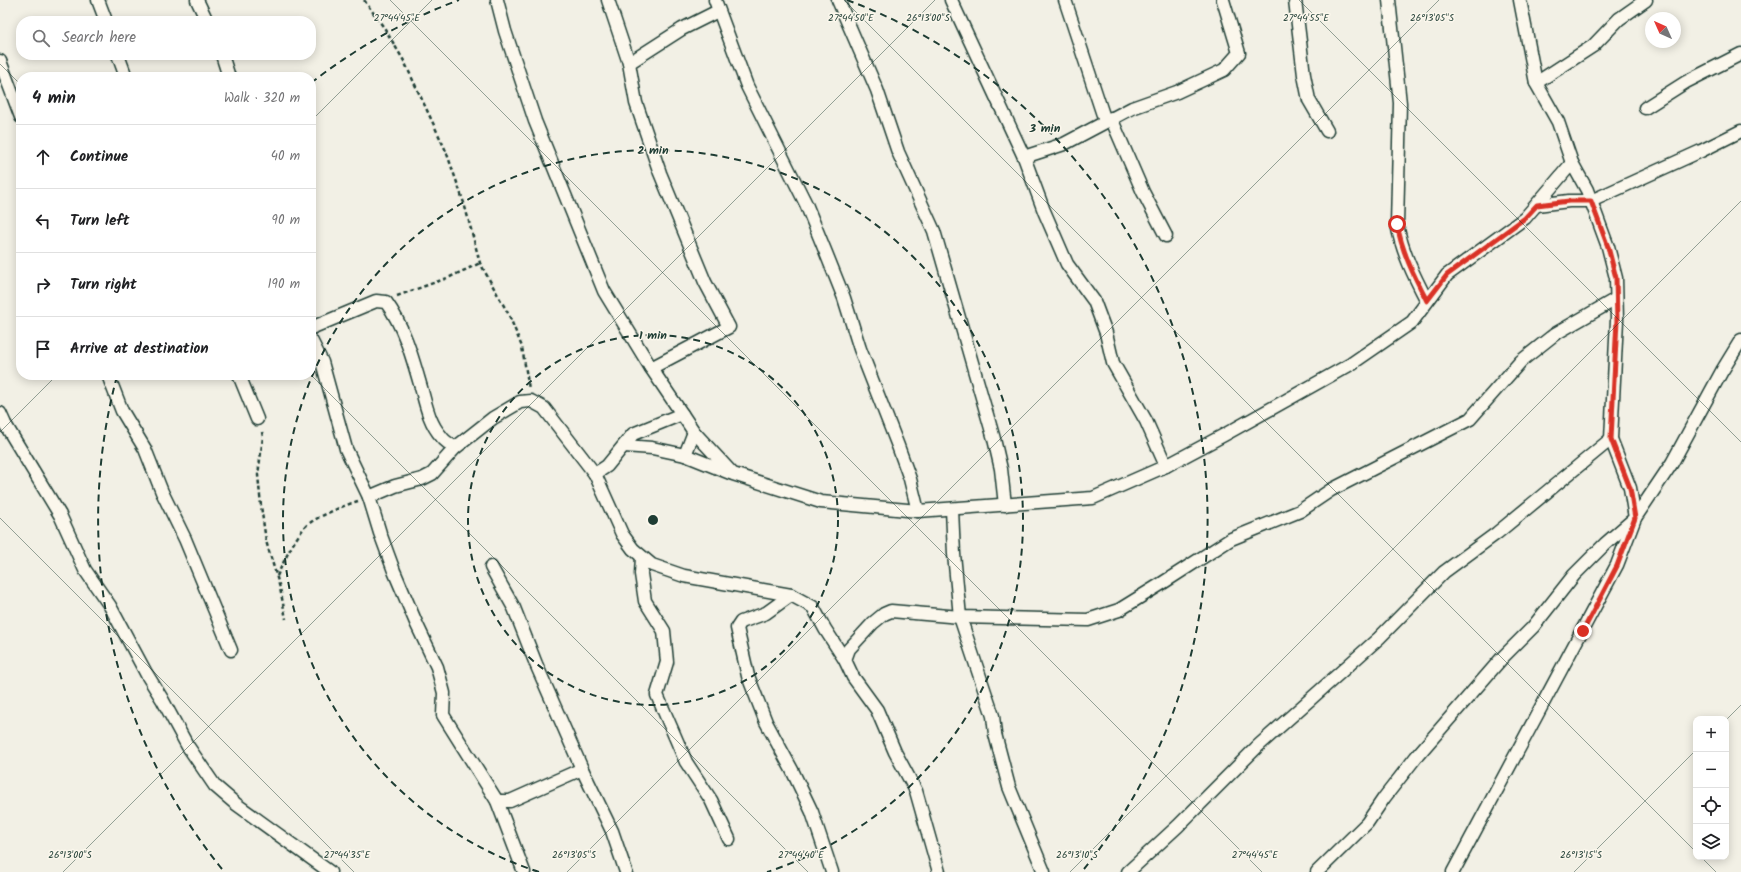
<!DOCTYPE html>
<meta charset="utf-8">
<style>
:root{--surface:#fff;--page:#f2f2f2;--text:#202124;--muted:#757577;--line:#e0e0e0}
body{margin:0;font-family:Kalam,sans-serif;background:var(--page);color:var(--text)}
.controls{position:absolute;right:12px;bottom:12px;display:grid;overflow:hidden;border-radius:8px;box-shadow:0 2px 10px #0003}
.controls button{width:36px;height:36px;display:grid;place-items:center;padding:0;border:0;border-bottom:1px solid var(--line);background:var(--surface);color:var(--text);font:20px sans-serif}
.compass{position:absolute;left:1645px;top:12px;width:36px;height:36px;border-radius:50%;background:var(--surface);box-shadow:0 2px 10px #0003;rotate:315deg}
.stop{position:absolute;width:12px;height:12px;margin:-9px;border:3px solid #d93025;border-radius:50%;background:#fff}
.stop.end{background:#d93025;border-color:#fff;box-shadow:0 1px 4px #0008}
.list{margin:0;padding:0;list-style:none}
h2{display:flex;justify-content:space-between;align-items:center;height:52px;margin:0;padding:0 16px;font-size:17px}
h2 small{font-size:13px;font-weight:400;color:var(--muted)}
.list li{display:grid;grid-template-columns:26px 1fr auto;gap:12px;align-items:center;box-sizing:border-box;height:64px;padding:0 16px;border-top:1px solid var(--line)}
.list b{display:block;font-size:15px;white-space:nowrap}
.list em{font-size:13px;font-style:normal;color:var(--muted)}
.icon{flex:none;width:22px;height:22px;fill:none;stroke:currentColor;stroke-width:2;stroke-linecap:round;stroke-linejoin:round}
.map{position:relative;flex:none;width:1741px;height:872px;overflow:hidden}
.search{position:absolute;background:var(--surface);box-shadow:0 2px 10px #0003;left:16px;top:16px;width:300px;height:44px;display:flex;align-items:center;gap:10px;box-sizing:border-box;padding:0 14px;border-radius:16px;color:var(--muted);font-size:15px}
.panel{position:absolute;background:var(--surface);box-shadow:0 2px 10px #0003;left:16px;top:72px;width:300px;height:308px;border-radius:16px}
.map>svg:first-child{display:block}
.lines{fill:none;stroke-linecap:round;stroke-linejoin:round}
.minor-casing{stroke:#1f3d34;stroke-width:15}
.path{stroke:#1f3d34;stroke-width:2.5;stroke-dasharray:4 3;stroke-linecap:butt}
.minor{stroke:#fbf7ec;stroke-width:12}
.route{stroke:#d93025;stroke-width:5}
.ticks{fill:none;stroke:#1f3d34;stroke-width:1;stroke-opacity:0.45}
.ring{fill:none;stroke:#1f3d34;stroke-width:2;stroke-dasharray:7 5}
.ticks-label{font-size:10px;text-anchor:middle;fill:#1f3d34;stroke:#fbf7ec;stroke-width:3;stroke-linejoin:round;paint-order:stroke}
.centre{fill:#1f3d34;stroke:#fbf7ec;stroke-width:2}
.ring-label{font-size:12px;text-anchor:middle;font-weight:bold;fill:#1f3d34;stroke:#fbf7ec;stroke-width:3;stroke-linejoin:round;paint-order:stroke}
</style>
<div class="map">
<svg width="1741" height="872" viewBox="0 0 1741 872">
<rect width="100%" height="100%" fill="#f2f0e5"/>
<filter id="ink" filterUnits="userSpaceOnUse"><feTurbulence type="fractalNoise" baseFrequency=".025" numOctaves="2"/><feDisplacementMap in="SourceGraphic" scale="8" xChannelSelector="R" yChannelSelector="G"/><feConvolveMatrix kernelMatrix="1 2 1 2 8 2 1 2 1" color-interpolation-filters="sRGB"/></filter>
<g filter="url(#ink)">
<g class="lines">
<defs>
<g id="minor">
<polyline points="98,0 106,21"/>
<polyline points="197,0 207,21"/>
<polyline points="497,0 505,31 535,121 604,291 651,368 682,414"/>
<polyline points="608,0 629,63 636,103 660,173 705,282 729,327 651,368"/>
<polyline points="715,0 747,86 806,204 826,253 844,298 860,349 898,446 910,479 918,511"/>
<polyline points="838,0 877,90 898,152 934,231 994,439 1001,469 1005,505"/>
<polyline points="951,0 1024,157 1044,211 1067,264 1094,301 1106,333 1113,363 1146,421 1166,466"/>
<polyline points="1065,0 1105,121"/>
<polyline points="1295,0 1304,75 1309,100 1327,131"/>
<path d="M1389 0 1400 103 1397 224C1402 252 1414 276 1427 301"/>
<polyline points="118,55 126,77"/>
<polyline points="222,55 229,77"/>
<polyline points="0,61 21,117"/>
<polyline points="629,63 682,29 718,11"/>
<polyline points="1536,83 1593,46 1619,19 1646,0"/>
<polyline points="1645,108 1686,82 1741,54"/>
<polyline points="1111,118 1143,192 1166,236"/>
<polyline points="1024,157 1064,144 1132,108 1177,92 1224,70 1239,53 1223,0"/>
<polyline points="1537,205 1569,201 1591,201 1701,151 1741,131"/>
<path d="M311 328 376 301 386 302C405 328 413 360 422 391 426 406 430 424 441 436 444 441 450 444 455 448"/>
<polyline points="311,340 322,362 346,449 369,497 380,533 394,571 417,625 437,667 444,693 443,715 497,801 524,872"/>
<polyline points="108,375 122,411 145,449 162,492 185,539 231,650"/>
<polyline points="239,375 257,419"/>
<polyline points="0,413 5,424 60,515 85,570 110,606 146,673 162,699 187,745 215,786 236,804 330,872"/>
<polyline points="624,446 652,448 685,455 730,473"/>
<polyline points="685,455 694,432"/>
<polyline points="595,474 607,466 633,434 682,414 694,432 733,474 821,502 918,511 1093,498 1166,466 1224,435 1351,364 1412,322 1447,275 1525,218 1572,163"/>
<polyline points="369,497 395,486 422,479 432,474 455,448 493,418 520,402 531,401 544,408 595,474 622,534 633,549 652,565 684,576 791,595 813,607 825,629 845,660 853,677 877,710 895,752 916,791 939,872"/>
<polyline points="952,509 954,554 960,617 993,716 995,734 1009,787 1044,872"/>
<polyline points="642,557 641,574 645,601 664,631 667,662 657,695 686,762 711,800 729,839"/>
<polyline points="491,567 514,608 536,664 582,769 612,831 626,872"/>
<polyline points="791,595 766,613 741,622 737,628 748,676 766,722 792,770 812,812 832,872"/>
<polyline points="845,660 849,649 873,623 884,614 891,611 960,617 1088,620 1119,610 1161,584 1231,539 1300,511 1331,490 1470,419 1521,361 1555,334 1616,299"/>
<polyline points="497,801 510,801 582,769"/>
<polyline points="1128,872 1178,826 1258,746 1379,638 1444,572 1497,533 1611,439"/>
<polyline points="1317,872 1367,823 1384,798 1416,757 1502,658 1533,627 1574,575 1605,544 1635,518 1630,488 1611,439 1617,320 1616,278 1608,247 1587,190 1572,163 1558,122 1536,83 1520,0"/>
<polyline points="1453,872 1617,565 1635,518 1672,463 1722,371 1741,340"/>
</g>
</defs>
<!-- minor casing -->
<use href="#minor" class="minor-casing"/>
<!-- path -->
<g class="path">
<polyline points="364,0 385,29 404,61 446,151 464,203 480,263 509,315 522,347 529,389"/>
<polyline points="397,296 450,277 480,263"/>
<polyline points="262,432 263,437 258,475 261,506 266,541 280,588 286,619"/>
<path d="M277 576C285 559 293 541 305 527 313 518 345 505 358 501"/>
</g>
<!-- minor -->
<use href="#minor" class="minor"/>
</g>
</g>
<g class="lines" filter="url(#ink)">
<!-- route -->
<path class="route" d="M1397 224C1402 252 1414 276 1427 301L1447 275 1525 218 1537 205 1569 201H1591L1608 247 1616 278 1617 320 1611 439 1630 488 1635 518 1617 566 1583 631"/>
</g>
<!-- ticks -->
<path class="ticks" d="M390 0 1262 872M844 0 1696 852M1299 0 1741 442M0 64 21 85M311 121 432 0M311 375 808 872M0 432 57 375M0 518 354 872M1726 720 1741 705M1701 857 1716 872M63 872 935 0M567 872 1439 0M1070 872 1741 201M1574 872 1696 750"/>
<!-- distance rings -->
<g class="ring">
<circle cx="653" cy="520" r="185"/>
<path d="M539 872A370 370 0 1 1 767 872"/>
<path d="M222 869A555 555 0 0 1 117 376M311 83A555 555 0 0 1 459 0M847 0A555 555 0 0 1 1084 869"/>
</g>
<g class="ticks-label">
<text x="851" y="21">27°44'50"E</text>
<text x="397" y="21">27°44'45"E</text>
<text x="928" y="21">26°13'00"S</text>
<text x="1306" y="21">27°44'55"E</text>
<text x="1432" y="21">26°13'05"S</text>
<text x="70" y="858">26°13'00"S</text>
<text x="574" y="858">26°13'05"S</text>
<text x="1077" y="858">26°13'10"S</text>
<text x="1581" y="858">26°13'15"S</text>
<text x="347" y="858">27°44'35"E</text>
<text x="801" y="858">27°44'40"E</text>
<text x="1255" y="858">27°44'45"E</text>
</g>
<circle cx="653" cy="520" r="6" class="centre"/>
<g class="ring-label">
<text x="1045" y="132">3 min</text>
<text x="653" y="154">2 min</text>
<text x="653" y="339">1 min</text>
</g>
</svg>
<div class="controls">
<button>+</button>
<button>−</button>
<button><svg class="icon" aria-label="locate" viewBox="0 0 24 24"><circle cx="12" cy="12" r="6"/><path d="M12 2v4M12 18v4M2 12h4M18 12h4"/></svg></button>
<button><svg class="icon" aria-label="layers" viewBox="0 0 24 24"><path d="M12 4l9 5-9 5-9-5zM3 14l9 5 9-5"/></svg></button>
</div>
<svg class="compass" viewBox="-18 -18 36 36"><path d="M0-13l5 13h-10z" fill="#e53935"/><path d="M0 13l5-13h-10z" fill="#757577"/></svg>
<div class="stop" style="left:1397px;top:224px"></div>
<div class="stop end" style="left:1583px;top:631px"></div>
<div class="search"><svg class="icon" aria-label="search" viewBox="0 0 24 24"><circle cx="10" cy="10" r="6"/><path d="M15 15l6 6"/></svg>Search here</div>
<section class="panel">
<h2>4 min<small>Walk · 320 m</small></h2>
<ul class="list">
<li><svg class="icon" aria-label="ahead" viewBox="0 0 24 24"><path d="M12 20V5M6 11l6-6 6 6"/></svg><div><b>Continue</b></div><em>40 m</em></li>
<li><svg class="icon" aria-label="left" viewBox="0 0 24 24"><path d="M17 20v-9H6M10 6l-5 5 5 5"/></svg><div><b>Turn left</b></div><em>90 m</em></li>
<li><svg class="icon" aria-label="right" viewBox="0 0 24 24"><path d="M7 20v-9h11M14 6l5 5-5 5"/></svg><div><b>Turn right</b></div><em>190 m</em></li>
<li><svg class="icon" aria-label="arrive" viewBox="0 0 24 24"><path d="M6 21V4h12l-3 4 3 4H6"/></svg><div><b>Arrive at destination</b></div></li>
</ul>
</section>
</div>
